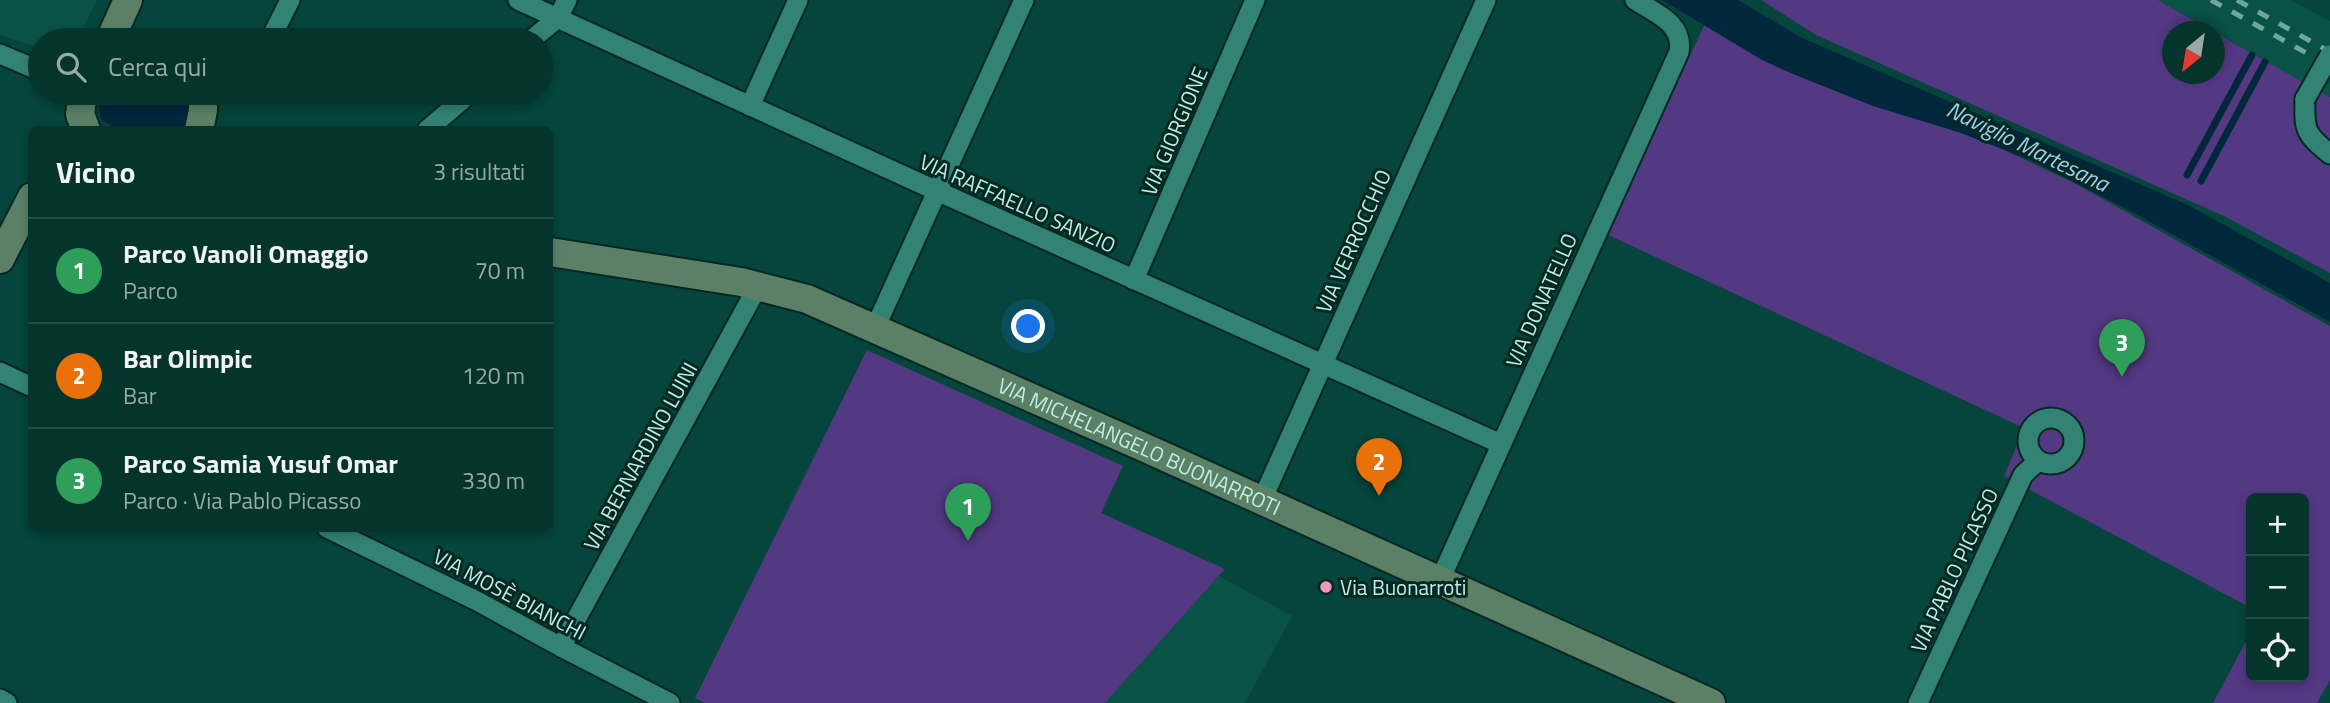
<!DOCTYPE html>
<html lang="it">
<meta charset="utf-8">
<style>
:root{--surface:#04342c;--page:#123f38;--text:#f1f3f6;--muted:#97aaa9;--line:#254f48;--accent:#f09ab7}
body{margin:0;font-family:"Titillium Web",sans-serif;background:var(--page);color:var(--text)}
.controls{position:absolute;right:21px;bottom:21px;display:grid;overflow:hidden;border-radius:10px;box-shadow:0 4px 10px #0003}
.controls button{width:63px;height:63px;display:grid;place-items:center;padding:0;border:0;border-bottom:2px solid var(--line);background:var(--surface);color:var(--text);font:35px sans-serif}
.compass{position:absolute;left:2162px;top:21px;width:63px;height:63px;border-radius:50%;background:var(--surface);box-shadow:0 4px 10px #0003;rotate:210deg}
.you{position:absolute;left:1029px;top:327px;width:24px;height:24px;margin:-18px;border:5px solid #fff;border-radius:50%;background:#1a73e8;box-shadow:0 0 0 10px #1a73e833}
.badge{display:grid;place-items:center;width:46px;height:46px;border-radius:50%;background:var(--accent);color:#fff;font-size:23px;font-weight:700}
.pin{position:absolute;translate:-50% -58px;filter:drop-shadow(0 2px 4px #0008)}
.pin::after{content:'';position:absolute;top:37px;width:24px;height:21px;background:inherit;clip-path:polygon(0 0,100% 0,50% 100%)}
.list{margin:0;padding:0;list-style:none}
h2{display:flex;justify-content:space-between;align-items:center;height:91px;margin:0;padding:0 28px;font-size:30px}
h2 small{font-size:23px;font-weight:400;color:var(--muted)}
.list li{display:grid;grid-template-columns:46px 1fr auto;gap:21px;align-items:center;box-sizing:border-box;height:105px;padding:0 28px;border-top:2px solid var(--line)}
.list b{display:block;font-size:26px;white-space:nowrap}
.list p{margin:0;font-size:23px;white-space:nowrap;color:var(--muted)}
.list em{font-size:23px;font-style:normal;color:var(--muted)}
.icon{flex:none;width:38px;height:38px;fill:none;stroke:currentColor;stroke-width:2;stroke-linecap:round;stroke-linejoin:round}
.map{position:relative;flex:none;width:2330px;height:703px;overflow:hidden}
.search{position:absolute;background:var(--surface);box-shadow:0 4px 10px #0003;left:28px;top:28px;width:525px;height:77px;display:flex;align-items:center;gap:18px;box-sizing:border-box;padding:0 24px;border-radius:38px;color:var(--muted);font-size:26px}
.panel{position:absolute;background:var(--surface);box-shadow:0 4px 10px #0003;left:28px;top:126px;width:525px;height:406px;border-radius:10px}
.map>svg:first-child{display:block}
.built{fill:#0a5246}
.green{fill:#533882}
.water{fill:#00273c}
.lines{fill:none;stroke-linecap:round;stroke-linejoin:round}
.stream{stroke:#00273c;stroke-width:7}
.street-casing{stroke:#052822;stroke-width:23}
.secondary-casing{stroke:#052822;stroke-width:32}
.street{stroke:#328373;stroke-width:19}
.secondary{stroke:#5b8066;stroke-width:28}
.rail{stroke:#70a79b;stroke-width:5;stroke-dasharray:12 12;stroke-linecap:butt}
.street-bridge-casing{stroke:#052822;stroke-width:23;stroke-linecap:butt}
.street-bridge{stroke:#328373;stroke-width:19}
.poi-dot{fill:#f09ab7;stroke:#052822;stroke-width:2.5}
.labels{text-anchor:middle;dominant-baseline:central;stroke-width:6;stroke-linejoin:round;paint-order:stroke}
.street-label{font-size:21px;fill:#beeee2;stroke:#052822}
.poi-label{font-size:21px;fill:#beeee2;stroke:#052822;text-anchor:start}
.water-label{font-size:23px;font-style:italic;fill:#9ccef0;stroke:#052822}
</style>
<div class="map">
<svg width="2330" height="703" viewBox="0 0 2330 703">
<rect width="100%" height="100%" fill="#05453b"/>
<!-- built -->
<g class="built">
<polygon points="0,0 97,0 77,40 40,40 40,48 0,35"/>
<polygon points="2158,0 2290,0 2330,21 2330,97"/>
<polygon points="1219,576 1292,616 1245,703 1105,703"/>
</g>
<!-- green -->
<g class="green">
<polygon points="1761,0 2158,0 2214,32 2172,32 2172,74 2214,74 2214,32 2330,97 2330,273 2224,216 1816,35"/>
<polygon points="1711,11 2076,184 2330,326 2330,680 2317,703 2213,703 2251,632 2251,677 2304,677 2304,498 2251,498 2251,608 2004,476 2024,428 1606,234"/>
<polygon points="867,350 1123,466 1101,513 1225,569 1105,703 705,703 695,698"/>
</g>
<!-- water -->
<g class="water">
<polygon points="1662,0 1738,0 1800,37 2188,205 2330,283 2330,322 2134,213 2033,161 1958,132 1873,106 1793,74 1762,60"/>
<path d="M101 93H187C194 103 192 120 184 130 163 129 116 135 101 119L99 110Z"/>
</g>
<g class="lines">
<!-- stream -->
<g class="stream">
<polyline points="2187,175 2252,55"/>
<polyline points="2201,181 2265,62"/>
</g>
<defs>
<g id="street">
<polyline points="518,0 937,191 1501,444"/>
<polyline points="270,40 290,0"/>
<polyline points="531,40 558,18 567,0"/>
<polyline points="0,54 40,71"/>
<path d="M2305 99C2304 130 2305 134 2330 154"/>
<polyline points="750,106 798,0"/>
<polyline points="427,130 470,93"/>
<polyline points="1134,280 1255,0"/>
<polyline points="875,328 1024,0"/>
<polyline points="0,372 32,387"/>
<circle cx="2051" cy="441" r="23"/>
<polyline points="1262,500 1486,0"/>
<polyline points="327,528 477,601 561,647 670,703"/>
<path d="M1440 580 1679 52C1684 23 1655 13 1635 0"/>
<polyline points="561,647 758,286"/>
<polyline points="0,699 7,703"/>
<polyline points="1918,703 2023,475 2038,461"/>
</g>
<g id="secondary">
<polyline points="110,40 128,0"/>
<polyline points="83,93 80,114 86,130"/>
<polyline points="199,130 203,110 203,93"/>
<path id="s1" d="M550 252 741 282 807 299 1141 446 1711 703"/>
<polyline points="0,259 32,197"/>
</g>
</defs>
<!-- street casing -->
<use href="#street" class="street-casing"/>
<!-- secondary casing -->
<use href="#secondary" class="secondary-casing"/>
<!-- street -->
<use href="#street" class="street"/>
<!-- secondary -->
<use href="#secondary" class="secondary"/>
<!-- rail -->
<g class="rail">
<polyline points="2211,0 2330,66"/>
<polyline points="2237,0 2330,52"/>
</g>
<defs>
<polyline id="street-bridge" points="2305,99 2330,55"/>
</defs>
<!-- street-bridge casing -->
<use href="#street-bridge" class="street-bridge-casing"/>
<!-- street-bridge -->
<use href="#street-bridge" class="street-bridge"/>
</g>
<!-- markers -->
<circle class="poi-dot" cx="1326" cy="587" r="7"/>
<g class="labels">
<!-- street labels -->
<g class="street-label">
<text transform="translate(1174 131) rotate(-67)">VIA GIORGIONE</text>
<text transform="translate(1018 203) rotate(24)">VIA RAFFAELLO SANZIO</text>
<text transform="translate(1353 241) rotate(-66)">VIA VERROCCHIO</text>
<text transform="translate(1541 300) rotate(-66)">VIA DONATELLO</text>
<text stroke="none"><textPath href="#s1" startOffset="625">VIA MICHELANGELO BUONARROTI</textPath></text>
<text transform="translate(640 456) rotate(-61)">VIA BERNARDINO LUINI</text>
<text transform="translate(1954 570) rotate(-65)">VIA PABLO PICASSO</text>
<text transform="translate(510 594) rotate(28)">VIA MOSÈ BIANCHI</text>
</g>
<!-- poi labels -->
<g class="poi-label">
<text x="1340" y="587">Via Buonarroti</text>
</g>
<!-- water labels -->
<g class="water-label">
<text transform="translate(2028 146) rotate(26)">Naviglio Martesana</text>
</g>
</g>
</svg>
<div class="controls">
<button>+</button>
<button>−</button>
<button><svg class="icon" aria-label="locate" viewBox="0 0 24 24"><circle cx="12" cy="12" r="6"/><path d="M12 2v4M12 18v4M2 12h4M18 12h4"/></svg></button>
</div>
<svg class="compass" viewBox="-18 -18 36 36"><path d="M0-13l5 13h-10z" fill="#e53935"/><path d="M0 13l5-13h-10z" fill="#97aaa9"/></svg>
<div class="you"></div>
<div class="pin badge" style="left:968px;top:541px;background:#2e9e5b">1</div>
<div class="pin badge" style="left:1379px;top:496px;background:#e8710a">2</div>
<div class="pin badge" style="left:2122px;top:377px;background:#2e9e5b">3</div>
<div class="search"><svg class="icon" aria-label="search" viewBox="0 0 24 24"><circle cx="10" cy="10" r="6"/><path d="M15 15l6 6"/></svg>Cerca qui</div>
<section class="panel">
<h2>Vicino<small>3 risultati</small></h2>
<ul class="list">
<li><span class="badge" style="background:#2e9e5b">1</span><div><b>Parco Vanoli Omaggio</b><p>Parco</p></div><em>70 m</em></li>
<li><span class="badge" style="background:#e8710a">2</span><div><b>Bar Olimpic</b><p>Bar</p></div><em>120 m</em></li>
<li><span class="badge" style="background:#2e9e5b">3</span><div><b>Parco Samia Yusuf Omar</b><p>Parco · Via Pablo Picasso</p></div><em>330 m</em></li>
</ul>
</section>
</div>
